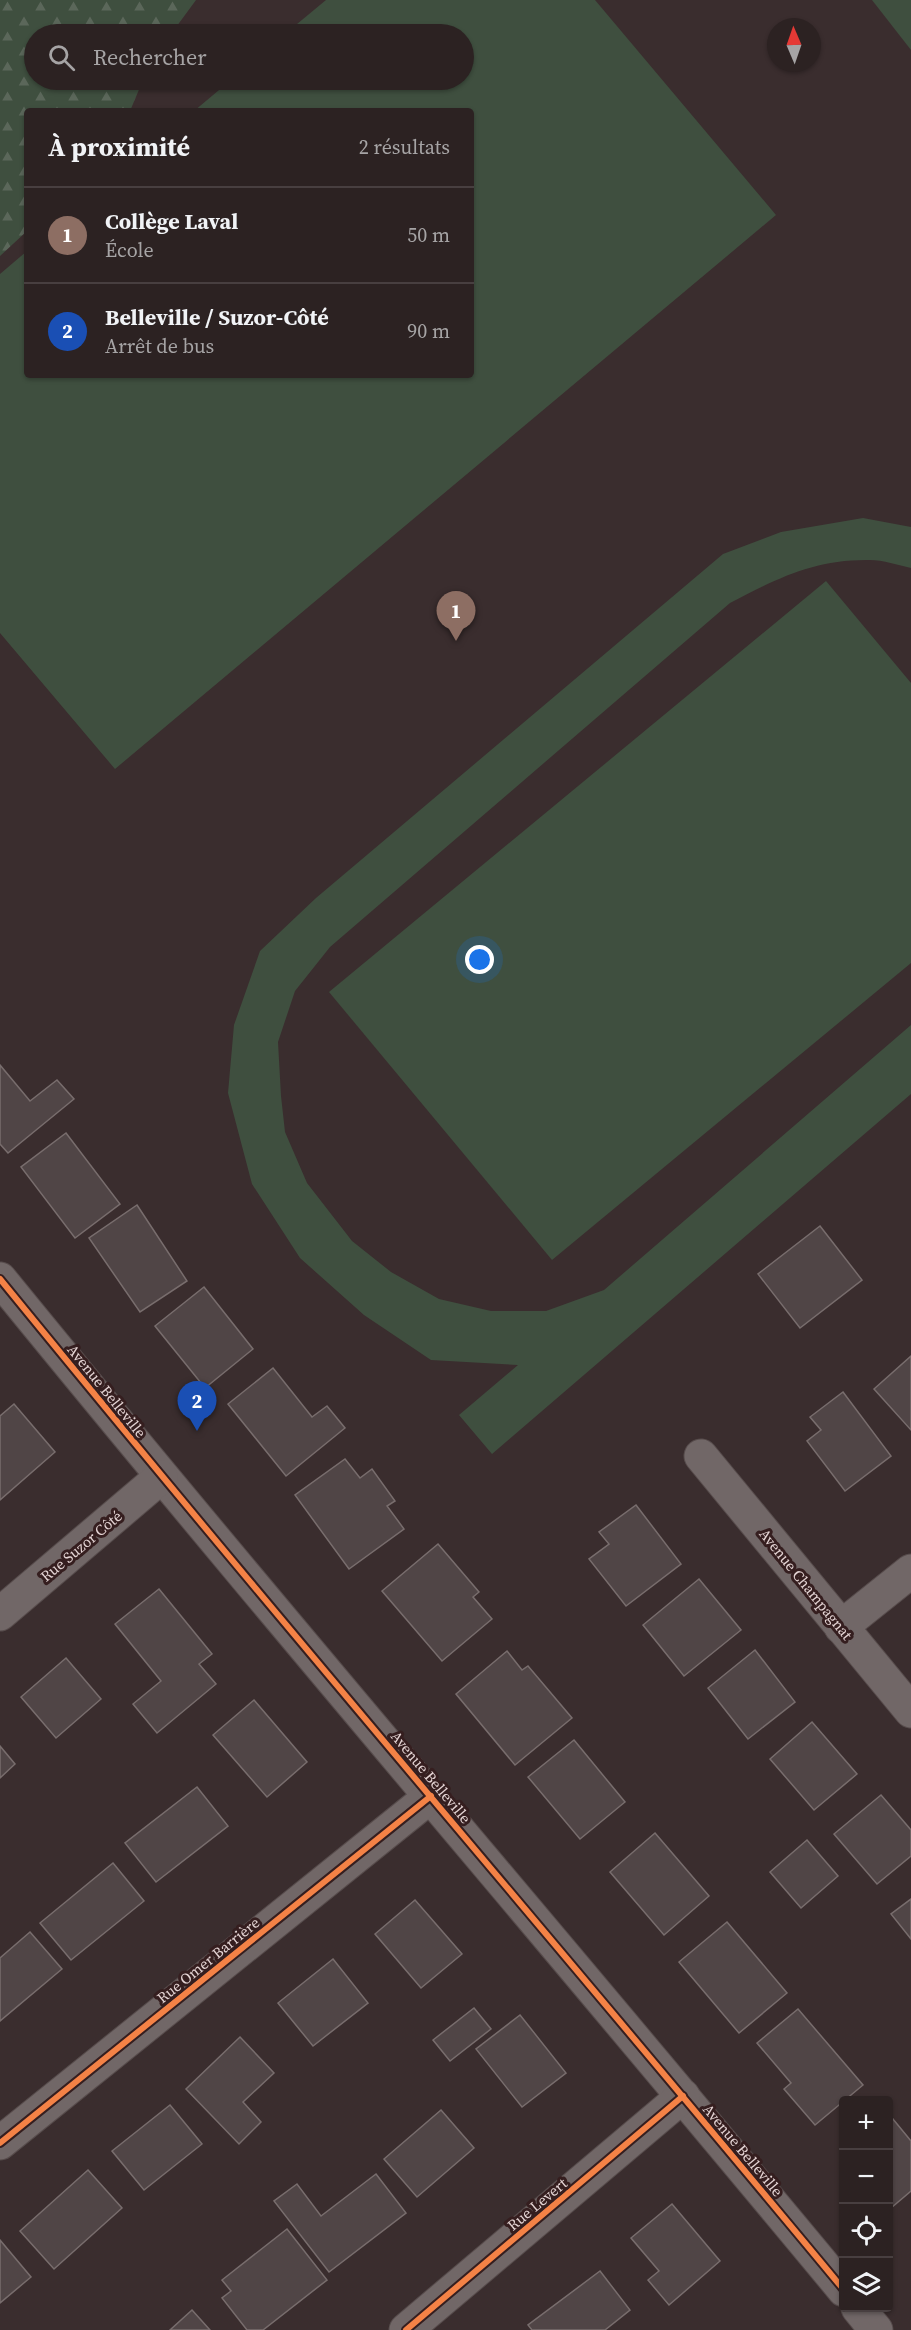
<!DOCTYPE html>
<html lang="fr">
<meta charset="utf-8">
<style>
:root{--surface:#2c2222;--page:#342a2a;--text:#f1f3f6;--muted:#a6a4a5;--line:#483f40;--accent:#d93025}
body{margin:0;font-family:"Source Serif 4",serif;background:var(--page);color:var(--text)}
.controls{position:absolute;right:18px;bottom:18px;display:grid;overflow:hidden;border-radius:6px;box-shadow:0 2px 4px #0004}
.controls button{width:54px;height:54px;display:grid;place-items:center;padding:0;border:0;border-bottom:2px solid var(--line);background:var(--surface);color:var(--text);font:30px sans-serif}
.compass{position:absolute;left:767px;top:18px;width:54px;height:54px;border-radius:50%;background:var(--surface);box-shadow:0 2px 4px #0004;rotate:358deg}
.you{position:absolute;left:480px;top:960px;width:21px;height:21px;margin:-15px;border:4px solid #fff;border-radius:50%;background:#1a73e8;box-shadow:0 0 0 9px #1a73e833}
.badge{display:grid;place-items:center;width:39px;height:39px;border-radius:50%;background:var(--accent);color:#fff;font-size:20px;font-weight:700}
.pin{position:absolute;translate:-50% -50px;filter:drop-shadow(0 2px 3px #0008)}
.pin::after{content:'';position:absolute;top:32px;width:21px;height:18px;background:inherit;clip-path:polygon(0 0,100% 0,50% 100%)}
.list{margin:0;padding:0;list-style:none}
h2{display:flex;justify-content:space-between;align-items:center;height:78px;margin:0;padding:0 24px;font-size:26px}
h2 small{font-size:20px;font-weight:400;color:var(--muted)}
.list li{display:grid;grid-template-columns:39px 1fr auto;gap:18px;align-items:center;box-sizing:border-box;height:96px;padding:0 24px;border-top:2px solid var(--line)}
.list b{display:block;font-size:22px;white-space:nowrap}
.list p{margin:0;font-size:20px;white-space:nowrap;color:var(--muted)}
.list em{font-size:20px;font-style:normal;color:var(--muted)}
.icon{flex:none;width:33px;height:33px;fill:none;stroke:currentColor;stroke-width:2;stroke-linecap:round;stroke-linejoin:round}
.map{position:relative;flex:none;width:911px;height:2330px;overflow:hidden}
.search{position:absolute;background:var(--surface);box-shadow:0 2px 4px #0004;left:24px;top:24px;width:450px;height:66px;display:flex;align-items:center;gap:15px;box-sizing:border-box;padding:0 21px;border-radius:33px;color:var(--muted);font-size:22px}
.panel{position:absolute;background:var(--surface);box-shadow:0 2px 4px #0004;left:24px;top:108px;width:450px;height:270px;border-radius:6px}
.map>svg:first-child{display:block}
.forest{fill:url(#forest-firs)}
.pitch{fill:#3f4f3f}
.building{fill:#504546;stroke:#786d6d;stroke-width:1.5}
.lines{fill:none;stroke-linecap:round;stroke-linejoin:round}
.minor-casing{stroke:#574c4c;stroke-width:35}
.minor{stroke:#716767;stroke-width:33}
.cycleway-casing{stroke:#351e1f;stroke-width:10}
.cycleway{stroke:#f48246;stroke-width:6}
.labels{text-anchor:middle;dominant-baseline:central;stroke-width:6;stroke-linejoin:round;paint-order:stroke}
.street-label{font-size:15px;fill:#e4d4d4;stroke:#351e1f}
</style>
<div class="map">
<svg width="911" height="2330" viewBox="0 0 911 2330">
<defs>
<pattern id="forest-firs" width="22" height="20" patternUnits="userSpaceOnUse" patternTransform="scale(1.5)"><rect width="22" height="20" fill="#3f4f3f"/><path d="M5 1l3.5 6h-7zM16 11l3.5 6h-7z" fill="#5b675a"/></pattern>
</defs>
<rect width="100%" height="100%" fill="#3a2d2e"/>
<!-- forest -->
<polygon class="forest" points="0,0 196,0 171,34 34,34 34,80 143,80 130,111 27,111 27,231 0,256"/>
<!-- pitch -->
<g class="pitch">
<polygon points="326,0 595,0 776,215 115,769 0,633 0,274 27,251 27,375 471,375 471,111 194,111 231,80 464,80 464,34 285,34"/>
<polygon points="872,0 911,0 911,50"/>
<path d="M863 518 911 527V568C898 565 883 560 870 560 815 559 778 578 730 603L330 947 295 991 278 1042 281 1096 285 1132 307 1183 352 1241 391 1272 439 1299 491 1311H546L604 1290 911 1025V1094L492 1454 459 1415 518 1365 431 1360 364 1315 300 1258 252 1184 228 1093 234 1025 260 951 316 898 723 554 781 532Z"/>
<polygon points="826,581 911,683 911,963 552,1260 329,992"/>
</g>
<!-- building -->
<g class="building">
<polygon points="0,1065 30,1101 57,1080 74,1099 8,1153 0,1144"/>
<polygon points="66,1133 120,1204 75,1238 21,1167"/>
<polygon points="137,1205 187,1281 140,1312 89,1238"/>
<polygon points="820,1226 862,1280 800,1328 758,1274"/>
<polygon points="204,1287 253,1349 205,1388 155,1326"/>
<polygon points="911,1356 911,1430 874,1389"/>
<polygon points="273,1368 312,1417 327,1406 345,1428 286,1476 228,1404"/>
<polygon points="843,1392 891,1456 845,1491 807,1441 821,1430 810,1417"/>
<polygon points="14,1404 55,1452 0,1500 0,1416"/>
<polygon points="345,1459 360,1478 372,1469 395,1501 387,1506 404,1529 349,1569 295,1495"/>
<polygon points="636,1505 681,1564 626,1606 589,1559 609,1544 599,1532"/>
<polygon points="438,1544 479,1592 473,1597 492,1619 442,1661 382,1591"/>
<polygon points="699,1579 741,1630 684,1676 643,1625"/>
<polygon points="159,1589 212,1654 199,1664 216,1684 157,1733 133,1704 161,1681 115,1624"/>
<polygon points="755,1650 795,1702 748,1739 708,1688"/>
<polygon points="507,1651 522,1670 528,1666 572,1718 515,1765 456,1694"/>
<polygon points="66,1658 101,1699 56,1738 21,1697"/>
<polygon points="254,1700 307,1762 267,1797 213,1735"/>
<polygon points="812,1722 857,1774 814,1810 770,1759"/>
<polygon points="574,1740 625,1802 580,1839 528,1777"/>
<polygon points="0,1746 15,1764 0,1778"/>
<polygon points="197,1787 228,1826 156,1882 125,1843"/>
<polygon points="881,1795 911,1830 911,1856 877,1884 834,1834"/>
<polygon points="655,1833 709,1896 664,1935 610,1872"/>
<polygon points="807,1840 838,1876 801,1908 770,1872"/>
<polygon points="113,1863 144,1901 71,1960 40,1923"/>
<polygon points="911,1899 911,1939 891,1914"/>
<polygon points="415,1900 462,1954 421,1988 375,1934"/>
<polygon points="727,1922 787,1993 739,2033 679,1962"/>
<polygon points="30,1932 62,1969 0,2021 0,1958"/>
<polygon points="333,1959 368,2003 313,2046 278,2003"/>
<polygon points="474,2008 491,2029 450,2061 433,2040"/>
<polygon points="798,2009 863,2085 815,2125 784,2089 791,2083 757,2043"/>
<polygon points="520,2015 566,2073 522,2107 476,2049"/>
<polygon points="240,2037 274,2073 243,2102 261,2122 239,2144 186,2089"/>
<polygon points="170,2105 202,2144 144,2190 112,2151"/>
<polygon points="441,2110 474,2148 417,2197 384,2159"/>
<polygon points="888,2113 911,2141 911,2191 891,2208 888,2205"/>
<polygon points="88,2170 122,2208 54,2269 20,2231"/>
<polygon points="376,2174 406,2213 329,2272 274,2201 297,2184 321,2216"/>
<polygon points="672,2204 720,2261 669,2305 648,2280 659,2271 631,2238"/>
<polygon points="287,2229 327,2280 263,2330 247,2330 222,2298 231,2291 222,2280"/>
<polygon points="0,2240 31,2277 0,2303"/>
<polygon points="600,2271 630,2310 605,2330 532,2330 528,2325"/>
<polygon points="192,2310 210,2330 170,2330"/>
</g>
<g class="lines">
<defs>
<g id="minor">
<path d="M0 1279C277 1619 564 1952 844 2290"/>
<polyline points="701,1456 911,1711"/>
<polyline points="0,1614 161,1477"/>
<polyline points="841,1627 911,1571"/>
<polyline points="0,2143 431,1796"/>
<polyline points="858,2308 876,2330"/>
<polyline points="406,2330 683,2096"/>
</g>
</defs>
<!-- minor casing -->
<use href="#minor" class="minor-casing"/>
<!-- minor -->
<use href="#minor" class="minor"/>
<defs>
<g id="cycleway">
<path d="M0 1279C277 1619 564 1952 844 2290"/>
<polyline points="0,2143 431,1796"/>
<polyline points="406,2330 683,2096"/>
</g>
</defs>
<!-- cycleway casing -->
<use href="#cycleway" class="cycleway-casing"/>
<!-- cycleway -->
<use href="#cycleway" class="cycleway"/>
</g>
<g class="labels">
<!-- street labels -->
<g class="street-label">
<text transform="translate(107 1391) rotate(51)">Avenue Belleville</text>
<text transform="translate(81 1546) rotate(-40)">Rue Suzor Côté</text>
<text transform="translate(806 1584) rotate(51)">Avenue Champagnat</text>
<text transform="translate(431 1777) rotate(50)">Avenue Belleville</text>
<text transform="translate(208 1960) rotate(-39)">Rue Omer Barrière</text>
<text transform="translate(743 2150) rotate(50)">Avenue Belleville</text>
<text transform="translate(537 2204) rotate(-40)">Rue Levert</text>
</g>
</g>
</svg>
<div class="controls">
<button>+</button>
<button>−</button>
<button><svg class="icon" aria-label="locate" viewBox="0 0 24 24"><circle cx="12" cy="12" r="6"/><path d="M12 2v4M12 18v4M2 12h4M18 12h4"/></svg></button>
<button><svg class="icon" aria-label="layers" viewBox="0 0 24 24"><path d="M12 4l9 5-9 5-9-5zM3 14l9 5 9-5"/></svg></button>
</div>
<svg class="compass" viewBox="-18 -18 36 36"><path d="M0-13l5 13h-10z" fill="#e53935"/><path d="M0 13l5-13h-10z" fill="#a6a4a5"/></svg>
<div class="you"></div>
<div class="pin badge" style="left:456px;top:641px;background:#8d6e63">1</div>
<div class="pin badge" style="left:197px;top:1431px;background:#1a4fb4">2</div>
<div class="search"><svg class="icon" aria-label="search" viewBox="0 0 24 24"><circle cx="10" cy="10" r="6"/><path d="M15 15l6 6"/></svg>Rechercher</div>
<section class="panel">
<h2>À proximité<small>2 résultats</small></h2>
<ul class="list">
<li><span class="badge" style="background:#8d6e63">1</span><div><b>Collège Laval</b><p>École</p></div><em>50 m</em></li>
<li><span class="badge" style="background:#1a4fb4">2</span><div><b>Belleville / Suzor-Côté</b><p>Arrêt de bus</p></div><em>90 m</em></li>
</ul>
</section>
</div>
